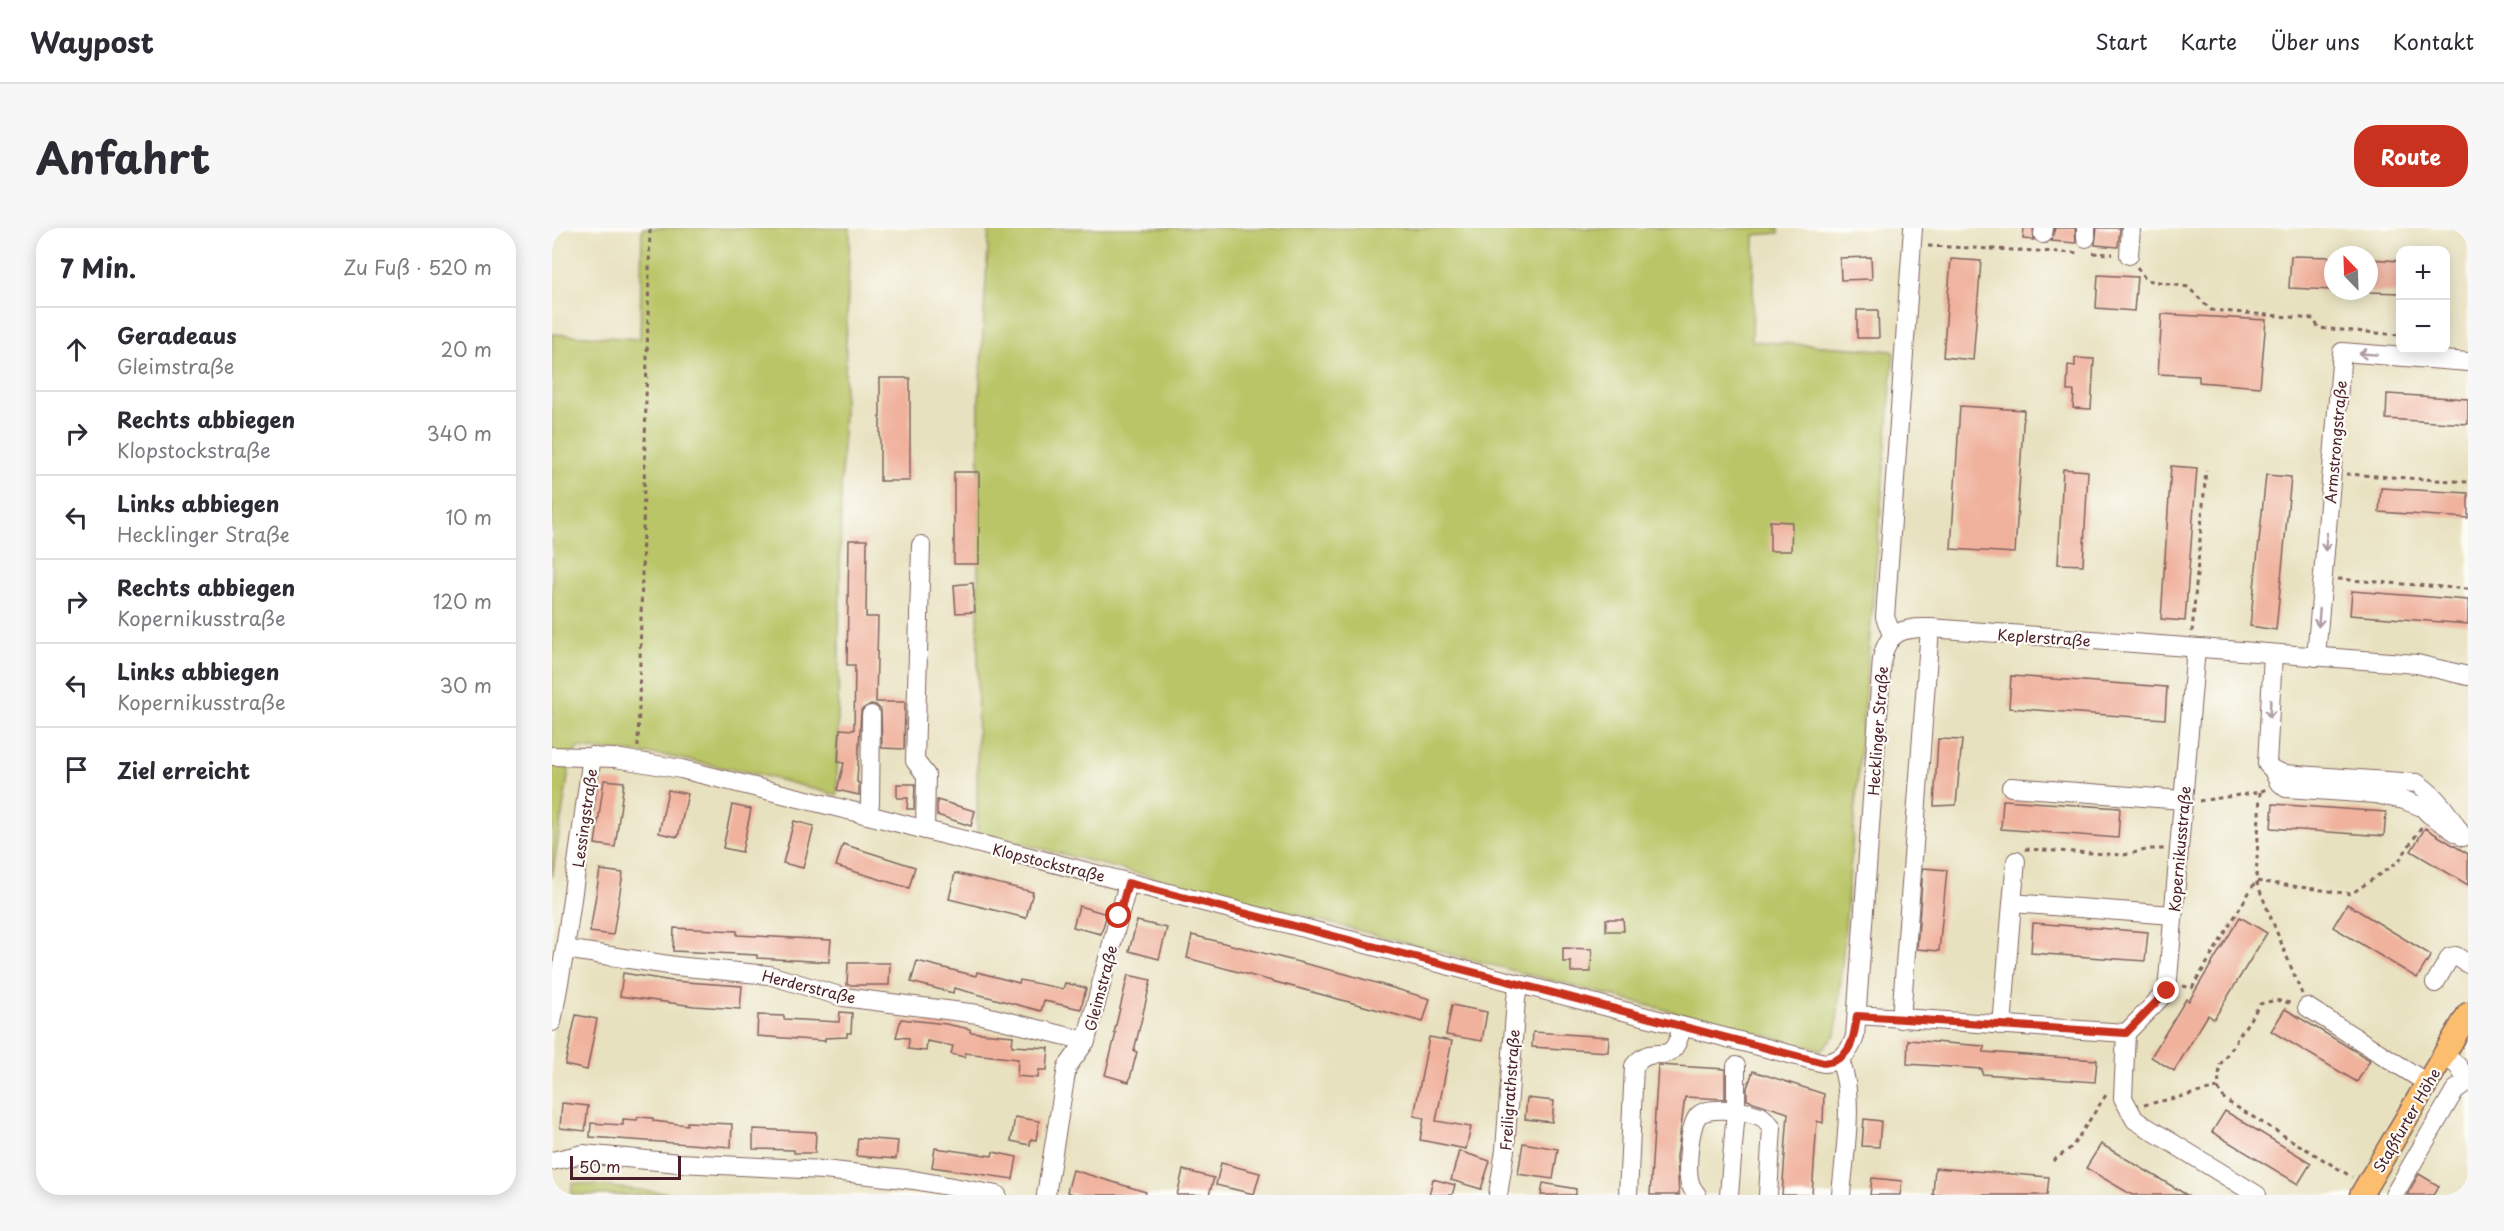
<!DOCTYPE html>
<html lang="de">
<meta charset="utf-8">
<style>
:root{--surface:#fff;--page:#f7f7f7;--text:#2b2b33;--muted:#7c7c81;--line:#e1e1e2;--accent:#c8321e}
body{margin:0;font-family:"Playpen Sans",sans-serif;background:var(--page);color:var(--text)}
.controls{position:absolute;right:18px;top:18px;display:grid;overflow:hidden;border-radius:12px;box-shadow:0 3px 15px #0003}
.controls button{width:54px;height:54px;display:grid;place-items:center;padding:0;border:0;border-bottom:2px solid var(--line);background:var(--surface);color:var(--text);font:30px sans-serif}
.compass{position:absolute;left:1772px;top:18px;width:54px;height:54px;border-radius:50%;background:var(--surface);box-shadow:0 3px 15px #0003;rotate:337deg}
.scale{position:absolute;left:18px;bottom:15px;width:111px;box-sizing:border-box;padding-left:6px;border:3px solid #4a1f2b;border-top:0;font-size:16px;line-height:21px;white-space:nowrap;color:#4a1f2b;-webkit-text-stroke:4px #fdfcf7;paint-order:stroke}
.stop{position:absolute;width:18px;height:18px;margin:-14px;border:4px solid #c8321e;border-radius:50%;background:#fff}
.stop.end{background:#c8321e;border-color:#fff;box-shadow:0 2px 6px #0008}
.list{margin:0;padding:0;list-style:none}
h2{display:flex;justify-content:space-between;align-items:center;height:78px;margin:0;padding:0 24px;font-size:26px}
h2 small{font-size:20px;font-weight:400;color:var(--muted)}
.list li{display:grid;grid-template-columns:39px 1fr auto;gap:18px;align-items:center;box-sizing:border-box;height:84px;padding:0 24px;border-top:2px solid var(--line)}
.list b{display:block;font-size:22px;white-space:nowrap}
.list p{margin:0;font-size:20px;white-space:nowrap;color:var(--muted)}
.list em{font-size:20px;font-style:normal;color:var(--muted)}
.icon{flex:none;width:33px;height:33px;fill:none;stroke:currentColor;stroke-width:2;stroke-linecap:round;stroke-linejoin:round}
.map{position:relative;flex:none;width:1916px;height:967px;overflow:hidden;border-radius:24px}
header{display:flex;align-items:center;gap:36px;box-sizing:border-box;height:84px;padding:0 30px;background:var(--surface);border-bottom:2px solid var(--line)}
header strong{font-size:28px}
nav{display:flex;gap:33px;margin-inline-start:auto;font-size:21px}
.intro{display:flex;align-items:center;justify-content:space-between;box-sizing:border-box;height:144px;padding:0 36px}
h1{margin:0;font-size:42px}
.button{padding:15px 27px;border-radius:24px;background:var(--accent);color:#fff;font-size:21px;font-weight:700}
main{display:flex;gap:36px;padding:0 36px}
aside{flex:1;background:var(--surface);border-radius:24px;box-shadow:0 3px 15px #0003}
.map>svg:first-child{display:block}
.green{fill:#b9c566;stroke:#827248;stroke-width:1.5}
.building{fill:#f0b29d}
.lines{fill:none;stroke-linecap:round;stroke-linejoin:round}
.minor-casing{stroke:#81635f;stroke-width:20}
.major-casing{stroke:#81635f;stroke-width:25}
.path{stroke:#81635f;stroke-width:3;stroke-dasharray:4.5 4.5;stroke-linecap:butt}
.minor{stroke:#fff;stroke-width:18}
.major{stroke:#fbbd6e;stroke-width:22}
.oneway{stroke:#ae9aa0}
.route{stroke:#c8321e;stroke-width:8}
.labels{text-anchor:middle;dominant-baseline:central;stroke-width:4.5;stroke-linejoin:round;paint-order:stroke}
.street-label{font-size:15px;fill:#4a1f2b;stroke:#fdfcf7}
</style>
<header>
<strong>Waypost</strong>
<nav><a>Start</a><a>Karte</a><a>Über uns</a><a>Kontakt</a></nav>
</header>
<div class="intro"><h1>Anfahrt</h1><a class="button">Route</a></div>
<main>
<aside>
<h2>7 Min.<small>Zu Fuß · 520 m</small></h2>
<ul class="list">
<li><svg class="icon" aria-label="ahead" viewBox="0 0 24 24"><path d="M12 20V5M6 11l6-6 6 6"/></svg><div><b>Geradeaus</b><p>Gleimstraße</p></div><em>20 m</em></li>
<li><svg class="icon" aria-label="right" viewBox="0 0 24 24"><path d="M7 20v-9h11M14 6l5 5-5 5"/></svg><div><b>Rechts abbiegen</b><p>Klopstockstraße</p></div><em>340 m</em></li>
<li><svg class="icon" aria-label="left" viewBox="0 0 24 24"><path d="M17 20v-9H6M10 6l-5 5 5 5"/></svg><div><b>Links abbiegen</b><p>Hecklinger Straße</p></div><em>10 m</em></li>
<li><svg class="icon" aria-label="right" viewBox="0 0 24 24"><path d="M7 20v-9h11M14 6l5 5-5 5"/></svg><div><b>Rechts abbiegen</b><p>Kopernikusstraße</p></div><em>120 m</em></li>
<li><svg class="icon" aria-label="left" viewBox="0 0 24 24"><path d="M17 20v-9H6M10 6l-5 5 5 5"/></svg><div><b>Links abbiegen</b><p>Kopernikusstraße</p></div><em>30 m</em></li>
<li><svg class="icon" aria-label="arrive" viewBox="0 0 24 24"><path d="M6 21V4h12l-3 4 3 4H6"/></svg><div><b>Ziel erreicht</b></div></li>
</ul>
</aside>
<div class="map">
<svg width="1916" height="967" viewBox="0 0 1916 967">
<rect width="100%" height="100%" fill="#fdfcf7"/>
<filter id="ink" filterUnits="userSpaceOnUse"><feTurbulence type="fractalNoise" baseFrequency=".0167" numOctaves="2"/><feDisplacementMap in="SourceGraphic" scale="12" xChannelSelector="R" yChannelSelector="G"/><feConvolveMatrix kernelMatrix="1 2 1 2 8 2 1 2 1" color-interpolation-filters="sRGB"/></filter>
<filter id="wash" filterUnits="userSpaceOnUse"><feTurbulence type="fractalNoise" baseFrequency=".008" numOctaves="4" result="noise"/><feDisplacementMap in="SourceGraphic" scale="24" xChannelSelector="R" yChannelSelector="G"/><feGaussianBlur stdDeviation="1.35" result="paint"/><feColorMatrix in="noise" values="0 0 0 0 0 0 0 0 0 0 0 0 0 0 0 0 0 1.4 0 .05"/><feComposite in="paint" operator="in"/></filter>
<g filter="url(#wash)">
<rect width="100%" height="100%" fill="#e8e1bf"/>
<!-- green -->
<g class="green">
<polygon points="90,0 298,0 289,268 285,567 209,547 110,527 25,520 18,536 0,650 0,106 88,111"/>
<polygon points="437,0 1227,0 1227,5 1202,7 1200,113 1342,123 1284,806 1269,822 425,604 427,173"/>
<polygon points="21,955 22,955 134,967 19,967"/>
</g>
<g id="blocks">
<!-- building -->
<g class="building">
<polygon points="1472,0 1481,0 1482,12 1471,11"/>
<polygon points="1503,0 1523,0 1524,15 1499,13"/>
<polygon points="1545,0 1568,0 1566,19 1543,17"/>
<polygon points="1739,28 1781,29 1781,62 1737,60"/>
<polygon points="1319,29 1320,51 1289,52 1288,30"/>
<polygon points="1399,31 1429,33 1421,132 1391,129"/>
<polygon points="1817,31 1848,33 1848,65 1817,64"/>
<polygon points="1546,47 1585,49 1582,83 1544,80"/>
<polygon points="1305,82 1326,82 1327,110 1305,110"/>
<polygon points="1610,86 1714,92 1708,159 1647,154 1647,148 1606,146"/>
<polygon points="1523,130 1542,131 1539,181 1521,180 1522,163 1515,163 1516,137 1523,138"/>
<rect x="328" y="150" width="30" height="103"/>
<polygon points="1835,166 1916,171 1916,196 1834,191"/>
<polygon points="1408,178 1472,182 1463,325 1399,321"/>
<polygon points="1619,238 1645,240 1633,393 1609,391"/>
<polygon points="1511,241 1536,243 1531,337 1506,336"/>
<rect x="402" y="244" width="25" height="92"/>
<polygon points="1714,247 1739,249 1724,402 1698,398"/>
<polygon points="1829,260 1916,265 1916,290 1827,284"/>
<polygon points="1218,293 1240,294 1239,323 1218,323"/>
<polygon points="297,312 315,312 314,389 326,389 324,474 353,474 352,521 330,520 329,482 324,477 319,476 309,482 305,554 307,555 307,567 285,562 292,535 286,534 288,501 302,502 303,437 295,437"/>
<polygon points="421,355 423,384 404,385 402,357"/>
<polygon points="1800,363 1916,372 1916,396 1798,387"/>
<polygon points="1459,448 1615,459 1613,491 1457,480"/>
<polygon points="1386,511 1410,512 1404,577 1382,578"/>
<polygon points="52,552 72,554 63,619 43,616"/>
<polygon points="345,556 363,556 362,581 355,581 356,570 345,570"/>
<polygon points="116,562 136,566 126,609 107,605"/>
<polygon points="385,572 423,583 419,598 385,587"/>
<polygon points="1451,572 1568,580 1566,610 1449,601"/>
<polygon points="1721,576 1834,584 1832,608 1719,600"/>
<polygon points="180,577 199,581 190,624 171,620"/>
<polygon points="242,593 262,598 251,640 231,635"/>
<polygon points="1873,600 1916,626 1916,657 1859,623"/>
<polygon points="291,616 363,639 357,660 284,638"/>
<polygon points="1371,640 1395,642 1387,723 1365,721"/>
<polygon points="48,642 71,645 61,707 38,704"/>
<polygon points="403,645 481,664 474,690 397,671"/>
<polygon points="1795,676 1879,727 1865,750 1781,699"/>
<polygon points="527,678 555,686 549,706 521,699"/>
<polygon points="1688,689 1715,705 1662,791 1656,787 1622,843 1599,829 1634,771 1637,773"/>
<polygon points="1054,691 1071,691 1072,703 1054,703"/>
<polygon points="585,693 615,700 607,731 577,723"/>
<polygon points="1481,695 1596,704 1593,733 1479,725"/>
<polygon points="122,700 185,703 185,707 279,712 277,734 205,730 205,727 121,723"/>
<polygon points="640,707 794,746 878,771 871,794 635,730"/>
<polygon points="1011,720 1040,721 1039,744 1019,744 1019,734 1011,734"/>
<polygon points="365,733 424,748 425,744 467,755 468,752 511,761 513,755 534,760 529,781 492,773 489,783 402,760 401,765 359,754"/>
<polygon points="296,735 338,735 337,757 295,757"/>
<polygon points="71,745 120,753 190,758 188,781 142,778 68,768"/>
<polygon points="576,747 599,752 582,823 585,824 577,854 553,847 564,805 562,805"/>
<polygon points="900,777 935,784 930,813 894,807"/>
<polygon points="1733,781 1818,832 1805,854 1719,803"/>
<polygon points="288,784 300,785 299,805 295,805 295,809 273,810 273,813 205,808 206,787 232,788 232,791 287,794"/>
<polygon points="24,787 45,791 35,842 13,837"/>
<polygon points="349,791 394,796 418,801 418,804 461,808 460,818 497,820 495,842 487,842 486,850 465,848 466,831 413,825 413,829 399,826 401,818 375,813 374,823 356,821 357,810 344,809"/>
<polygon points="981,804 1057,809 1056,824 980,819"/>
<polygon points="877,809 900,813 884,893 919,899 914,921 868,912 872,890 862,888"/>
<polygon points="1356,812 1432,818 1432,824 1545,832 1543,854 1430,846 1430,841 1355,836"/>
<polygon points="1106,837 1173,841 1173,871 1133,869 1125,929 1127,967 1098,967"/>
<polygon points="1201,843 1272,866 1271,895 1265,893 1260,967 1230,967 1236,885 1195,872 1195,860"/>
<polygon points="975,870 1002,873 1000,894 973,891"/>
<polygon points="10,875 36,878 33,903 8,900"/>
<polygon points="1673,883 1759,935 1746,956 1660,904"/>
<polygon points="86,889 101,890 101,893 135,897 135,894 180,896 179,919 38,909 39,895 71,897 71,891 85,892"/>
<polygon points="463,889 487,893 484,912 479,911 478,917 459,913"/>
<polygon points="1312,891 1329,893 1327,919 1310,918"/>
<polygon points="201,901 264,904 263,925 242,925 242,922 201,921"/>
<polygon points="306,910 346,913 344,931 304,928"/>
<polygon points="971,915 1006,921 1001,951 966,946"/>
<polygon points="1549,916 1635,967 1580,967 1534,940"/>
<polygon points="383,920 440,928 441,924 465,929 461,951 380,939"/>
<polygon points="907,923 938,933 929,961 899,952"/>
<polygon points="669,935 708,945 702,966 664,957"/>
<polygon points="1383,940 1497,949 1495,967 1381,967"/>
<polygon points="521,942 594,964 593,967 524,967 515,964"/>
<polygon points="631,942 662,950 657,967 625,967"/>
<polygon points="1867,946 1887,958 1881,967 1855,967"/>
<polygon points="1320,950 1350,953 1348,967 1318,967"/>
<polygon points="881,951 903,957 900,967 877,967"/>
<polygon points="991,955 1024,961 1024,967 989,967"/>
</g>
</g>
</g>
<g filter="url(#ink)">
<use href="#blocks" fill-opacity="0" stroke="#81635f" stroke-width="1.5"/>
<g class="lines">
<defs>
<g id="minor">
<polyline points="1491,6 1492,0"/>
<polyline points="1534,10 1534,0"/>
<polyline points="1577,27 1579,0"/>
<polyline points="369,317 363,533 374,547 373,602"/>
<polyline points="1340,407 1333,389 1361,0"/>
<path d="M1721 426 1715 536 1721 542 1732 546 1865 555C1886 569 1898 588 1911 609"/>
<polyline points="1764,429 1790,124 1916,134"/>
<path d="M0 528 63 530 129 541 316 587 1272 835C1289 833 1298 825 1303 808L1330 431C1335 403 1353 399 1378 400L1865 436 1916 448"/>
<polyline points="1721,542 1726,553 1734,560 1823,566 1852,572 1870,579 1877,586 1905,605"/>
<polyline points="1459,559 1631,572"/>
<polyline points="316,587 318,575 319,487"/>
<polyline points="1460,675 1464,633"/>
<polyline points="13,721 123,738 217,747 291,769 426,786 534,813"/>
<polyline points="1883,755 1898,729 1904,728 1916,736"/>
<polyline points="1755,779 1875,855"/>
<polyline points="1305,787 1574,805 1615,763 1644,420"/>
<polyline points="1349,791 1378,400"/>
<polyline points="0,794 13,721 40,528"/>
<polyline points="1450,798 1460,675 1621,687"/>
<polyline points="1574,805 1571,870 1583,892 1705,967"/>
<polyline points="1892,827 1906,838 1916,854"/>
<path d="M1287 831C1304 865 1292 929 1289 967"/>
<polyline points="0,933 31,926 127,935 272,942 362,952 445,967"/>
<polyline points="494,967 515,839 534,813 576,655"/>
<polyline points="946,967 953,922 964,771 967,756"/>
<path d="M1076 967 1082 838C1103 811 1119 846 1130 799"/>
<path d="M1145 967C1142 963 1139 959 1138 955 1134 942 1137 895 1147 887 1157 877 1197 883 1210 889 1213 891 1217 896 1220 899L1216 967"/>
<polyline points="1177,967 1184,882 1184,838"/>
<polyline points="1842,967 1903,862 1916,853"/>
</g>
<polyline id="major" points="1809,967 1916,786"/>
</defs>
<!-- minor casing -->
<use href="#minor" class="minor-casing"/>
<!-- major casing -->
<use href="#major" class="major-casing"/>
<!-- path -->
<g class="path">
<polyline points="1376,18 1528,25"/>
<polyline points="1541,25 1561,26"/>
<polyline points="1585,39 1594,52 1636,59 1659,82 1761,91 1767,100 1848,107"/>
<polyline points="1794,246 1916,254"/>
<polyline points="1786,351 1916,361"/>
<polyline points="1640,404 1654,242"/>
<polyline points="86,519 98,0"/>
<polyline points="1708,564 1704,653 1750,766"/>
<polyline points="1647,573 1708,564 1714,561"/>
<polyline points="1473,621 1572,627 1598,621 1613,621"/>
<polyline points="1631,758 1640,760 1704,653 1799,666 1847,633 1870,598"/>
<polyline points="1666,860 1673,872 1800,949"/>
<polyline points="1592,877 1666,860 1668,837 1708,776 1724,772 1742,776"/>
<polyline points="1501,933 1520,919 1554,867"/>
</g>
<!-- minor -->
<use href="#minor" class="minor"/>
<!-- major -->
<use href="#major" class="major"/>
</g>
<!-- one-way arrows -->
<defs><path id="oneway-shaft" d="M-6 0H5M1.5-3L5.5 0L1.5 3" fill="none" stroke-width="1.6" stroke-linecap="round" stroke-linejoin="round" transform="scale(1.5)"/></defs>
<g class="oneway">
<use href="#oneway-shaft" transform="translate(1816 126) rotate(-176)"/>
<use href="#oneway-shaft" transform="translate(1774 314) rotate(96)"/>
<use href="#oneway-shaft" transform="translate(1767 390) rotate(94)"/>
<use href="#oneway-shaft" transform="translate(1718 481) rotate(93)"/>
</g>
</g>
<g class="lines" filter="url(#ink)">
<!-- route -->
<path class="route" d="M567 688 576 655 1272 835C1299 832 1302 811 1305 788L1574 805 1615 763"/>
</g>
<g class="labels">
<!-- street labels -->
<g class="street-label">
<text transform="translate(1783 214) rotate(-85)">Armstrongstraße</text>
<text transform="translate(1492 409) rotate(4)">Keplerstraße</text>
<text transform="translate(1325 503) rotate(-86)">Hecklinger Straße</text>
<text transform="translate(32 590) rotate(-82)">Lessingstraße</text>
<text transform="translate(1627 621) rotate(-85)">Kopernikusstraße</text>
<text transform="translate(497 634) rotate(14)">Klopstockstraße</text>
<text transform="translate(257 758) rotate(14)">Herderstraße</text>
<text transform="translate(548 760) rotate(-75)">Gleimstraße</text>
<text transform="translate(957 862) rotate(-86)">Freiligrathstraße</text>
<text transform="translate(1854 892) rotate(-60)">Staßfurter Höhe</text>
</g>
</g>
</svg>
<div class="controls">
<button>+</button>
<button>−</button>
</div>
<svg class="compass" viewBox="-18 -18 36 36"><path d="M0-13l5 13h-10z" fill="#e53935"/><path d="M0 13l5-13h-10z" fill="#7c7c81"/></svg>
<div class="scale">50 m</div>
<div class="stop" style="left:567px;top:688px"></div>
<div class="stop end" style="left:1615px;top:763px"></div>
</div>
</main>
